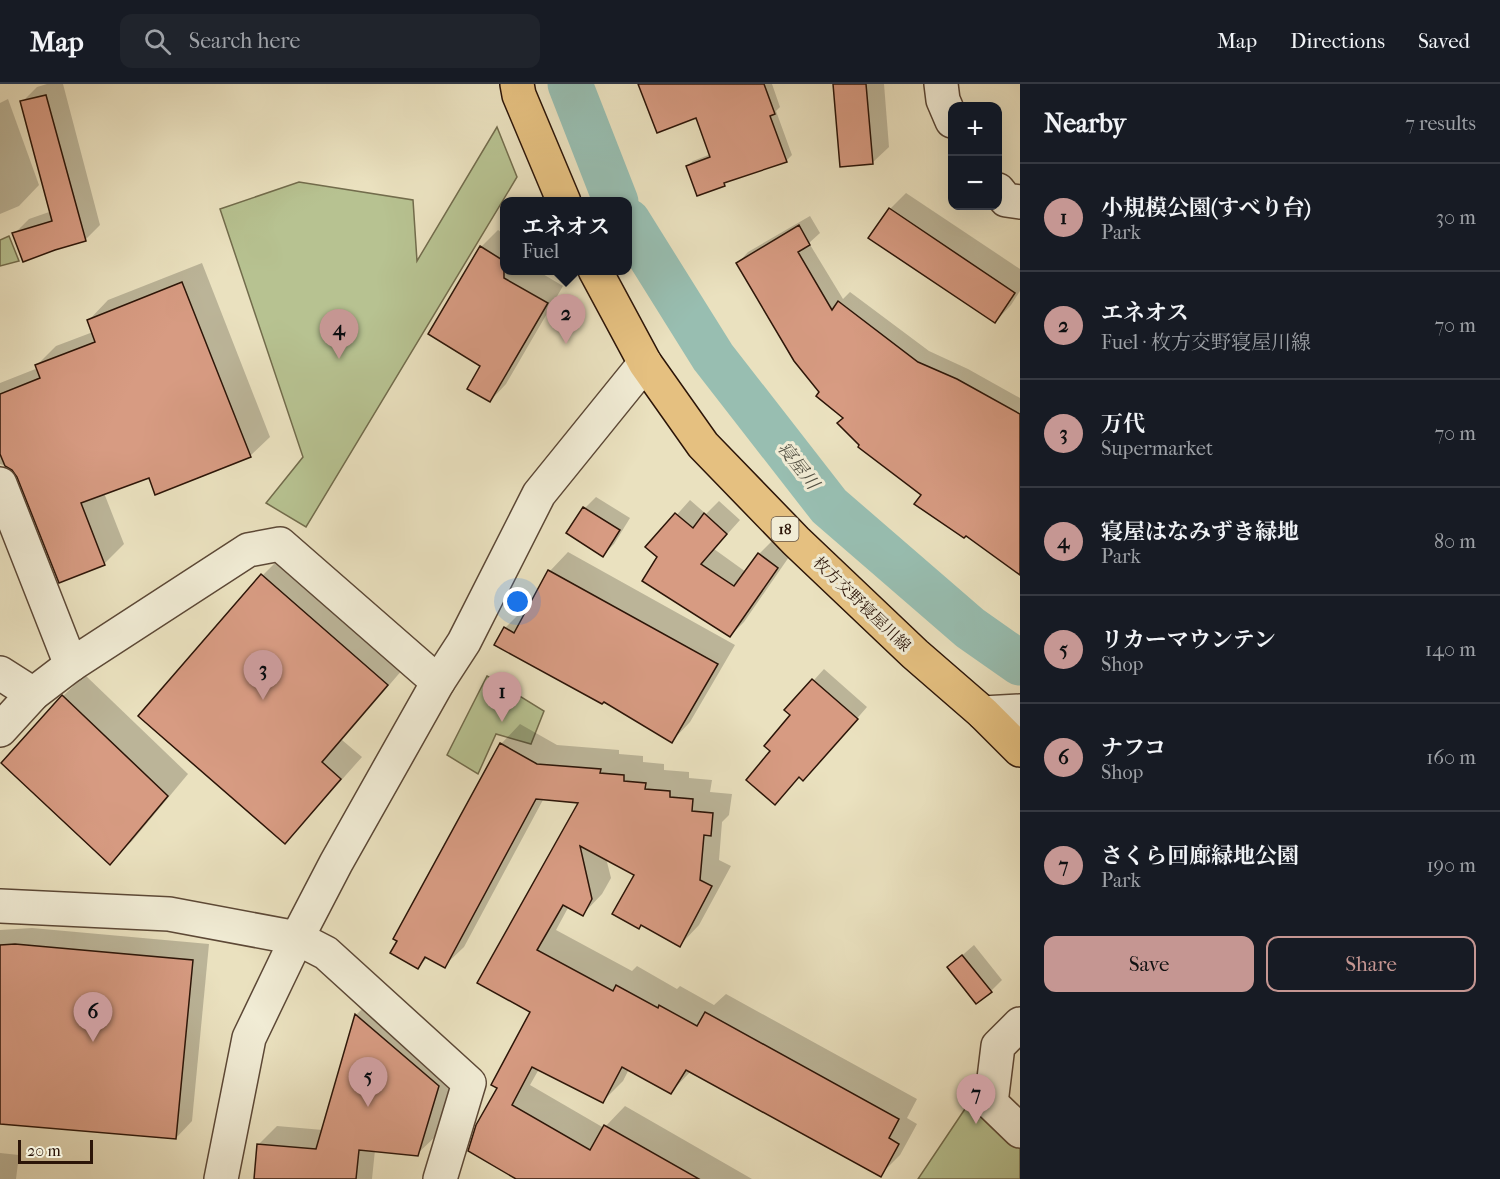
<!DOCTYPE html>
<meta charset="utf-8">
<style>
:root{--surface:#171b24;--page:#20242c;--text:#f1f3f6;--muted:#9ea1a6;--line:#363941;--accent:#c59692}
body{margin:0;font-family:"IM FELL French Canon","Noto Serif JP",serif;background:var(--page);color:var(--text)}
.controls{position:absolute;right:18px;top:18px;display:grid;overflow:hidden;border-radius:12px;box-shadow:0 6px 24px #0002}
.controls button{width:54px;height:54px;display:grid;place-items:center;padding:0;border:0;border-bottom:2px solid var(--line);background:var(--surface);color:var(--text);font:30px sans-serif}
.scale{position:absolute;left:18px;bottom:15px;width:75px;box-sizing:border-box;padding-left:6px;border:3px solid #2c1508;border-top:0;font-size:16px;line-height:21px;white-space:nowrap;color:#2c1508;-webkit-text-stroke:4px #f1ecd5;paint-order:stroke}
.you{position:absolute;left:518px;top:518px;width:21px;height:21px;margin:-15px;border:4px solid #fff;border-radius:50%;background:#1a73e8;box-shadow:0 0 0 9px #1a73e833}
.badge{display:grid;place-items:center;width:39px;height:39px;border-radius:50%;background:var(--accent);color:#111;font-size:20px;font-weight:700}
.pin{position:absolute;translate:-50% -50px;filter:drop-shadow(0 2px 3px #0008)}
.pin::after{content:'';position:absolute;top:32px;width:21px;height:18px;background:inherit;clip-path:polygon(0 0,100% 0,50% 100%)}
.popup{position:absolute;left:500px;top:113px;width:132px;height:78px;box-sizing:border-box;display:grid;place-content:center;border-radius:12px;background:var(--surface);filter:drop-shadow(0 2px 4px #0005);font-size:20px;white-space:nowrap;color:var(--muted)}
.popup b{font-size:22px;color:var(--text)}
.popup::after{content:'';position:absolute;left:50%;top:100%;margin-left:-12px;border:12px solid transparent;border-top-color:var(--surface)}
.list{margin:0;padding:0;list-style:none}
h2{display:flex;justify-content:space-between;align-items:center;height:78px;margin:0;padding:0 24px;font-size:26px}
h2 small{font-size:20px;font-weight:400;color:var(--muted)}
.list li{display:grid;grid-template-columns:39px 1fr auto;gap:18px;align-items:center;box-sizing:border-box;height:108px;padding:0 24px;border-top:2px solid var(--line)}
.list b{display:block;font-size:22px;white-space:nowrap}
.list p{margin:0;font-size:20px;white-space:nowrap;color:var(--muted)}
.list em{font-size:20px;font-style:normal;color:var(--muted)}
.actions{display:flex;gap:12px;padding:18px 24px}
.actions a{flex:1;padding:14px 0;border:2px solid var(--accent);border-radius:12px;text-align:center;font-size:21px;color:var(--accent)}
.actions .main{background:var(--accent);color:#111}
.icon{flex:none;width:33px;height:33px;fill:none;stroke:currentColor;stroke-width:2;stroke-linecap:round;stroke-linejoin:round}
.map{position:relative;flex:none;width:1020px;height:1095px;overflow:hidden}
header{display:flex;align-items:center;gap:36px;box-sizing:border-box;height:84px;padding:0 30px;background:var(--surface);border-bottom:2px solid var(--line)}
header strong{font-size:28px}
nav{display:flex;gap:33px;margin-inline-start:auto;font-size:21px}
.search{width:420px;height:54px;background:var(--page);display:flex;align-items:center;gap:15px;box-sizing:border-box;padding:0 21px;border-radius:12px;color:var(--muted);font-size:22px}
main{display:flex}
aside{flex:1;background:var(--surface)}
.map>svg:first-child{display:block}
.green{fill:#b7c291;stroke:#726c4c;stroke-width:1.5}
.shadow{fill:#0003}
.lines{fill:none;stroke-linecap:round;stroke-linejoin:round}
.river{stroke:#98beb1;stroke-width:45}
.building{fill:#d79b82;stroke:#2c1508;stroke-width:1.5}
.minor-casing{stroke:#5c4836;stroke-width:36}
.major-casing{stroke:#2c1508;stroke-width:36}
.minor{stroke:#f1ecd5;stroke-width:33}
.major{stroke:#e5c080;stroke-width:33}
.labels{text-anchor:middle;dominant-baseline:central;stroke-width:6;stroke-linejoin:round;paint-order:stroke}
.shield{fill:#f1ecd5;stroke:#675646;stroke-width:1.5}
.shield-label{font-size:15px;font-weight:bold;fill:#2c1508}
.street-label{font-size:16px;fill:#2c1508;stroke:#f1ecd5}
.water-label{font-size:18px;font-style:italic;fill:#525043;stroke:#f1ecd5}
</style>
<header>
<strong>Map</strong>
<div class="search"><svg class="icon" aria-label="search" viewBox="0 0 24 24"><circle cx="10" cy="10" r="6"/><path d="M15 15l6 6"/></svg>Search here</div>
<nav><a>Map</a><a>Directions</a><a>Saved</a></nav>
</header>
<main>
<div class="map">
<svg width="1020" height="1095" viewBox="0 0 1020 1095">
<rect width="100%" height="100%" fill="#eae1bf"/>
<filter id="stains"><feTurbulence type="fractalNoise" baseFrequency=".00333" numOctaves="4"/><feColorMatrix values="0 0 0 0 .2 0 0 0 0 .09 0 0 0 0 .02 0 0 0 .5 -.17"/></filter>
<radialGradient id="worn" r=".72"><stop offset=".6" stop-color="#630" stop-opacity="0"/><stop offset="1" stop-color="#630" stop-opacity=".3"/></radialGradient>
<!-- green -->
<g class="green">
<polygon points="497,43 517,93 306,443 266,419 303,373 220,125 299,98 413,116 417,177"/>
<polygon points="9,152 19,177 0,182 0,156"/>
<polygon points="487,592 544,627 531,660 496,650 478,690 447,671"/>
<polygon points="971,1016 1020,1063 1020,1095 918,1095"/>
</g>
<!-- shadow -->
<g class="shadow">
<polygon points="47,0 63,0 100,141 85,156 14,150 29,135 52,127 22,18 37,3"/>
<polygon points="644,0 772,0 780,23 776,27 792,71 786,77 729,96 724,100 697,110 687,82 693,77 711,70 697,32"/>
<polygon points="835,0 884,0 889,63 872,79"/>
<polygon points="8,15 39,101 19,122 0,130 0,19"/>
<polygon points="906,109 1020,185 1020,207 1011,221 995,238 890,125"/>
<polygon points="810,132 820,149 809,159 843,215 850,208 929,267 968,285 1020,314 1020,489 923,411 845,334 821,308 738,179 748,168"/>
<polygon points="498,146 504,150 504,186 536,186 563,202 506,300 490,317 483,281 430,250 481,163"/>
<polygon points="202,179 270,353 250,372 149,392 104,409 124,460 104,480 12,384 0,380 0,299 38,284 37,281 56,262 93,248 89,236 108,216"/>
<polygon points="596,413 630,434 614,460 603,471 568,449 585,424"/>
<polygon points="690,416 706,430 719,417 740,436 714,465 746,488 759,470 773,456 791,470 744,538 730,552 659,473 648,463"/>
<polygon points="568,468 735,561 690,638 672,657 604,617 505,544 524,525 527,527 550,487"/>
<polygon points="284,470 409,578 342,656 362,673 306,736 285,758 140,632 263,491"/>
<polygon points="824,585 867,623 814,684 800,692 775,719 772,667 792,631 787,626"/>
<polygon points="85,591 188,690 132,757 110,779 63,612"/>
<polygon points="520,640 557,661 619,666 619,670 643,672 643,678 664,680 664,686 689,688 689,694 712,696 710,708 732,710 729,731 722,738 719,776 731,782 699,841 680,861 642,840 639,843 637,790 606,774 611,794 602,810 583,830 569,822 556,846 632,887 637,882 677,905 680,902 714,921 726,910 917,1015 907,1034 917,1040 900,1071 880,1091 691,987 671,1008 629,985 623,997 603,1017 539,985 530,1001 604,1044 625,1022 752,1095 519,1095 499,1003 532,928 479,899 581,718 544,714 464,863 444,882 428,873 418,883 501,660"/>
<polygon points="32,844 209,860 192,1037 176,1054 0,1039 0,846"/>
<polygon points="974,861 1002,896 991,907 949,883"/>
<polygon points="374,913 456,983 436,1052 417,1070 375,1066 372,1095 256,1095 259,1060 277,1042 323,1046 356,931"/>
<polygon points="0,1069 19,1071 16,1095 0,1095"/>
</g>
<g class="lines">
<!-- river -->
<g class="river">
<polyline points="570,0 616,118"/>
<polyline points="628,137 713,273 829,422 970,544 1020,579"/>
</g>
</g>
<!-- building -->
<g class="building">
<polygon points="638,0 764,0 775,30 770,32 787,78 724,99 725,102 697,112 686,82 710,73 696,34 657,49"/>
<polygon points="833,0 866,0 873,80 840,83"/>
<polygon points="46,11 86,157 55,166 23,178 12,149 52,137 20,17"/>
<polygon points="889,124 1015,209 995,239 868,154"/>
<polygon points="799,141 810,161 798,168 832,226 838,217 918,278 957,295 1020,330 1020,491 966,452 964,454 914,420 921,411 858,363 859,361 837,339 843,334 816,312 819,308 794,277 736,179"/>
<polygon points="480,162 504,177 504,194 548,219 490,318 467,305 480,282 428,250"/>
<polygon points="182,198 251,373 155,411 149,394 81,419 105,481 59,499 17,393 12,386 5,382 0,370 0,310 40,294 35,281 95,258 87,236"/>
<polygon points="583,423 620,446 603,473 566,449"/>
<polygon points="675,429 693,444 704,429 727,450 701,480 734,502 758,469 778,484 730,553 642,497 657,473 645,463"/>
<polygon points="548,486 718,580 672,659 604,618 602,620 494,561 504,543 514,549"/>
<polygon points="261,490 388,601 322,678 341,695 285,760 138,632"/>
<polygon points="812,595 858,635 803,697 799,693 775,721 746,696 770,667 764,662 790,631 784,626"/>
<polygon points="62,611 168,712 110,781 1,679"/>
<polygon points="500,659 537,680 601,685 600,689 624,691 624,697 646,699 645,705 670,707 670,713 693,715 692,727 713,729 711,752 704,751 700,796 712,802 680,863 641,841 639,845 612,830 634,791 580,762 592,815 583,832 563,821 537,866 613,907 616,901 658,924 659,921 697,942 705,928 899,1035 889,1054 899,1060 881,1093 686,986 671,1010 622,983 603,1019 532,983 512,1021 590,1066 604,1041 699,1095 516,1095 468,1067 476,1041 497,1004 491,1001 530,928 477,899 578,719 536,715 445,884 425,873 418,885 390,869 397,857 393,855"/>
<polygon points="15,860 193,876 176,1055 0,1040 0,861"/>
<polygon points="962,871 992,908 976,920 947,883"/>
<polygon points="355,930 439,1002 418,1072 359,1066 356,1095 254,1095 257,1060 316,1065"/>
</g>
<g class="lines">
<defs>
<g id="minor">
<polyline points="941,0 943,16 952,37"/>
<polyline points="998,106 1006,116 1020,118"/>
<polyline points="0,400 71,581"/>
<polyline points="0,589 33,610"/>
<polyline points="983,629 1020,627"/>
<polyline points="0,646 33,610 71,581 248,466 280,460 438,598"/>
<polyline points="0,822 169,830 297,854 326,869 469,999 440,1095"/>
<polyline points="1020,940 998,962 991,1019 1020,1047"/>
<polyline points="221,1095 249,954 297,854 336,779 438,598 464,558 539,410 645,279"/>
</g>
<g id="major">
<polyline points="517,0 519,11 564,118"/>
<polyline points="595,186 645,279 703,361 796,457 915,570 983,629 1020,666"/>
</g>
</defs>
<!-- minor casing -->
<use href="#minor" class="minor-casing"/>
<!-- major casing -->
<use href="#major" class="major-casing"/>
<!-- minor -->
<use href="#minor" class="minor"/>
<!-- major -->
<use href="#major" class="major"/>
</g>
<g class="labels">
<!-- shield labels -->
<rect class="shield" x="771.5" y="433" width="27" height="24" rx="4.5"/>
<g class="shield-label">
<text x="785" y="445">18</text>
</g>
<!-- street labels -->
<g class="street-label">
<text transform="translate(862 520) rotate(44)">枚方交野寝屋川線</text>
</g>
<!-- water labels -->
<g class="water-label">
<text transform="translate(798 382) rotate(52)">寝屋川</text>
</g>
</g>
<rect width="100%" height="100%" filter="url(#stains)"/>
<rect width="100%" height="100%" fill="url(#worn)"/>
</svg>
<div class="controls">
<button>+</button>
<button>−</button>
</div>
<div class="scale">20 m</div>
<div class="you"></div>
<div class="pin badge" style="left:502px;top:638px">1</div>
<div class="pin badge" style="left:566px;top:260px">2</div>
<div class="popup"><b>エネオス</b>Fuel</div>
<div class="pin badge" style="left:263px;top:616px">3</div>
<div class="pin badge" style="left:339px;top:275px">4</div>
<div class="pin badge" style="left:368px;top:1023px">5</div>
<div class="pin badge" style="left:93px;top:958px">6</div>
<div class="pin badge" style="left:976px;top:1040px">7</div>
</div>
<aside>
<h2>Nearby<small>7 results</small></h2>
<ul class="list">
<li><span class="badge">1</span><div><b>小規模公園(すべり台)</b><p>Park</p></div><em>30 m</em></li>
<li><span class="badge">2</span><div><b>エネオス</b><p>Fuel · 枚方交野寝屋川線</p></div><em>70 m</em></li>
<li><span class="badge">3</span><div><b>万代</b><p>Supermarket</p></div><em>70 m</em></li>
<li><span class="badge">4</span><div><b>寝屋はなみずき緑地</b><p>Park</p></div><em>80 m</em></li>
<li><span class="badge">5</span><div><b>リカーマウンテン</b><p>Shop</p></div><em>140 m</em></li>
<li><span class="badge">6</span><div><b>ナフコ</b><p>Shop</p></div><em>160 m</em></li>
<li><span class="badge">7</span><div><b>さくら回廊緑地公園</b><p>Park</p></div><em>190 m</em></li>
</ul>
<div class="actions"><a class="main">Save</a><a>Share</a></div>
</aside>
</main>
